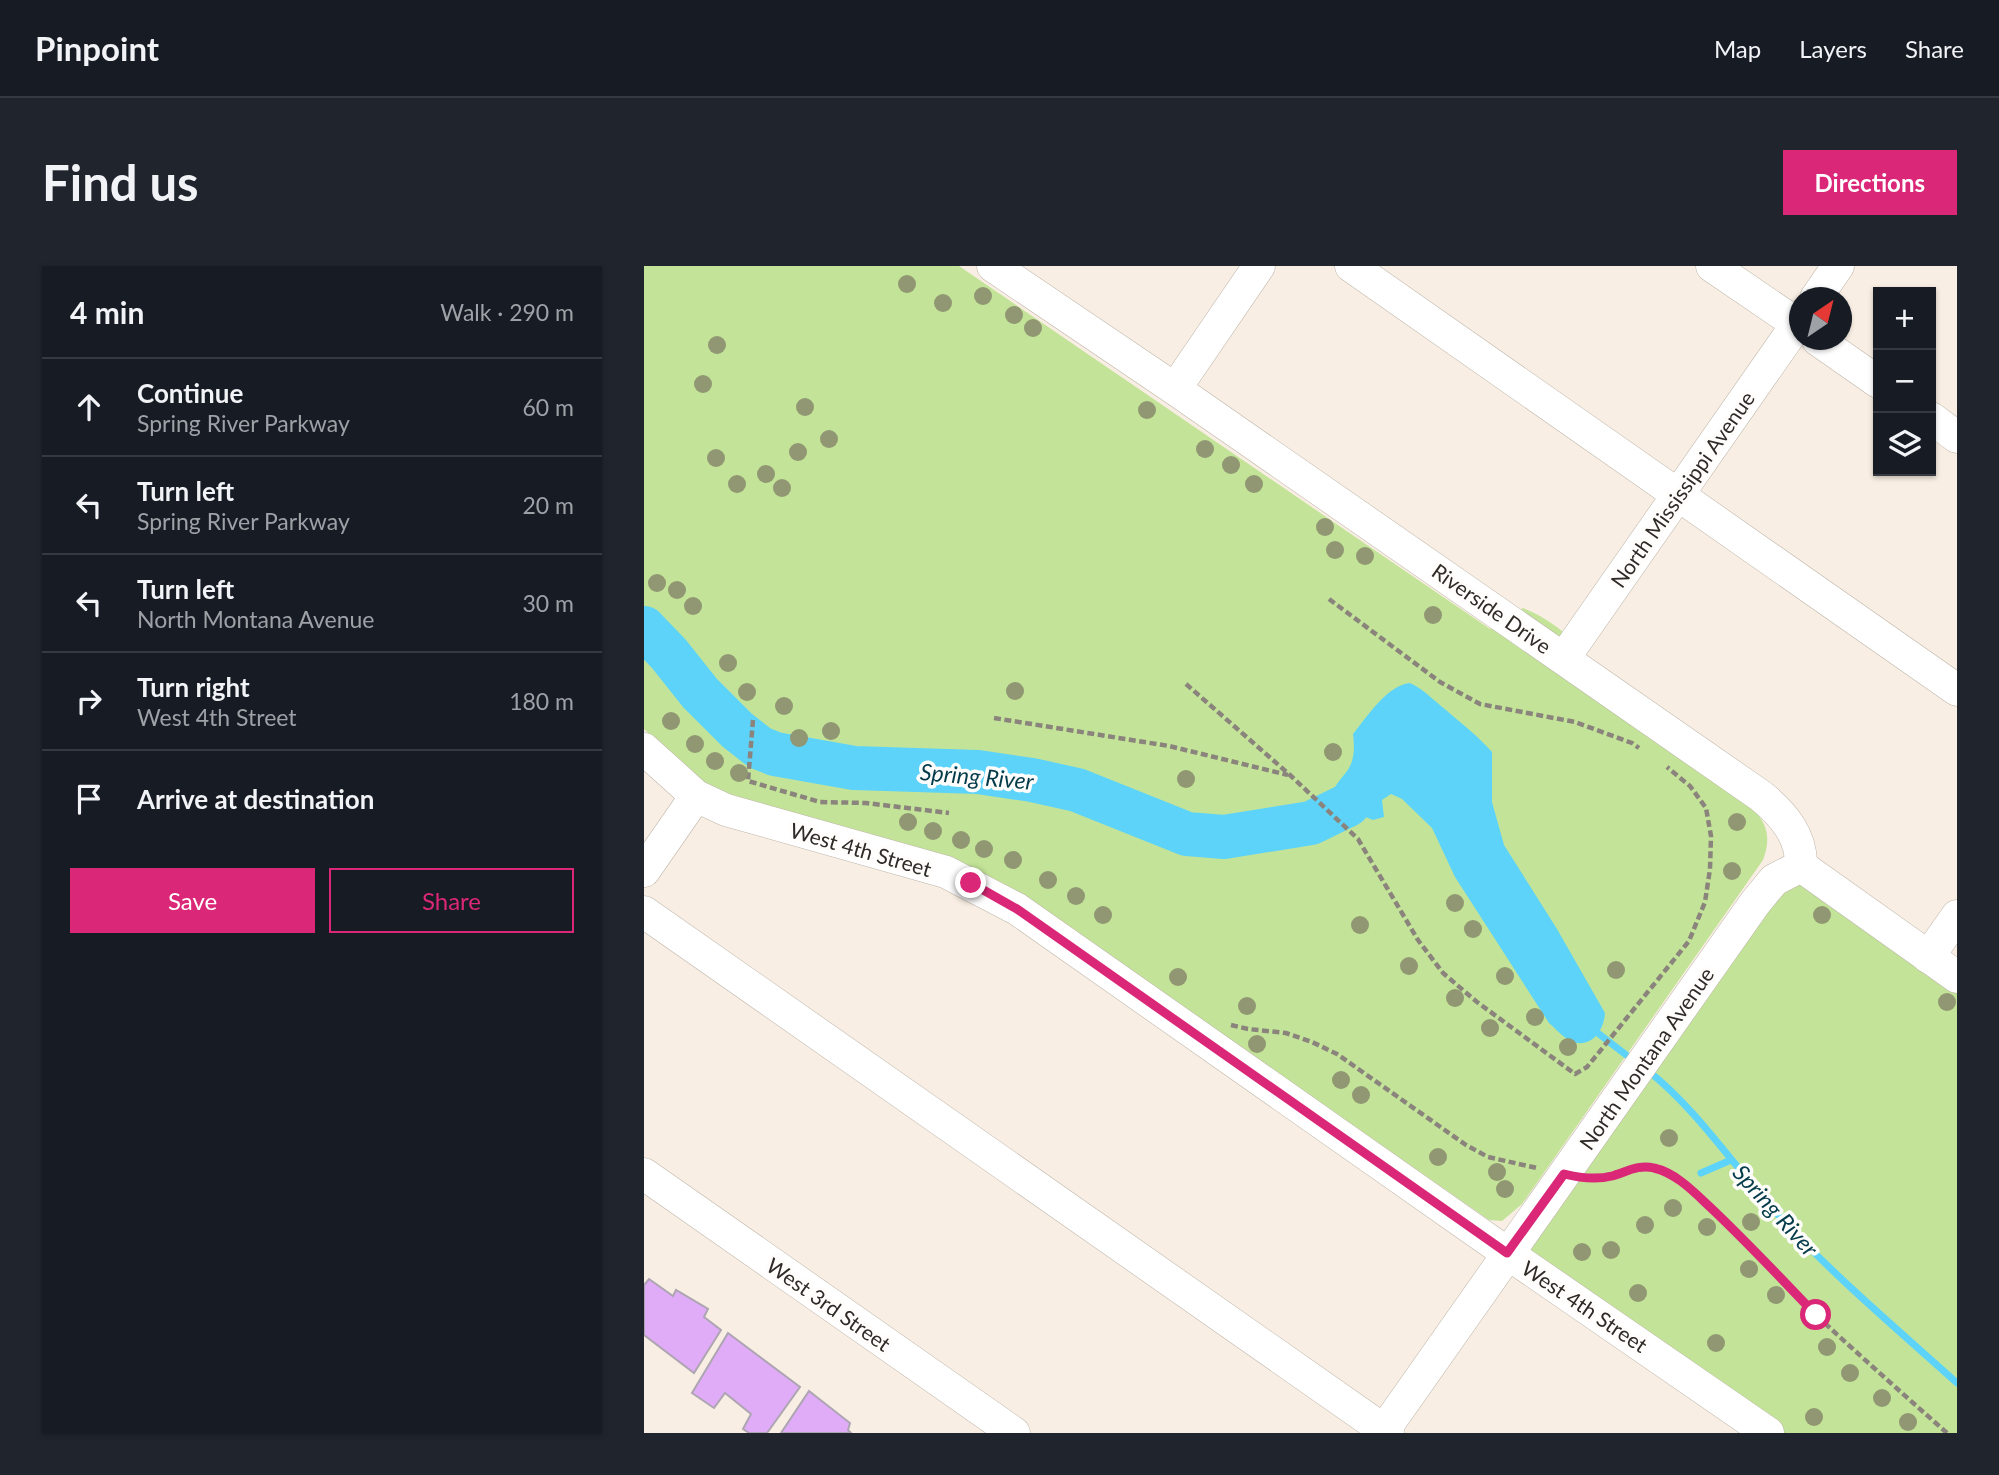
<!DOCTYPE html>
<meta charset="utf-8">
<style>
:root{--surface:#171b24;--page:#20242c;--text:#f1f3f6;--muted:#9ea1a6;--line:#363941;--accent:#db2777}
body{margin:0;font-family:Lato,sans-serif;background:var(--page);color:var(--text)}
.controls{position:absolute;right:21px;top:21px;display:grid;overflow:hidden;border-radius:0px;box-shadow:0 2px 5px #0004}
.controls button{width:63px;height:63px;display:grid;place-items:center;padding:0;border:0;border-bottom:2px solid var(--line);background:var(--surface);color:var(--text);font:35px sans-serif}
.compass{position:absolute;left:1145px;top:21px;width:63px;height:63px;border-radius:50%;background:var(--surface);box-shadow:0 2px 5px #0004;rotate:35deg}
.stop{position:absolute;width:21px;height:21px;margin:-16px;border:5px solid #db2777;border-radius:50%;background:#fff}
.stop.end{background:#db2777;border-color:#fff;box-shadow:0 2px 7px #0008}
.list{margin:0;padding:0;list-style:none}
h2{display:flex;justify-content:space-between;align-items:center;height:91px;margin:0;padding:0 28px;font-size:30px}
h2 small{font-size:23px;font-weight:400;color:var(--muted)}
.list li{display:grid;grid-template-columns:46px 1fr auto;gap:21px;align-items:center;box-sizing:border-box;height:98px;padding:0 28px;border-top:2px solid var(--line)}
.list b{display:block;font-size:26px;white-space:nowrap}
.list p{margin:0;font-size:23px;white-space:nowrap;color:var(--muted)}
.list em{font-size:23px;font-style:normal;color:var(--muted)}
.actions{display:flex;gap:14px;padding:21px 28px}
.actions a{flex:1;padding:16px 0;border:2px solid var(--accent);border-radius:0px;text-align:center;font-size:24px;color:var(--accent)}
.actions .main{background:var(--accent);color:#fff}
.icon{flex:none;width:38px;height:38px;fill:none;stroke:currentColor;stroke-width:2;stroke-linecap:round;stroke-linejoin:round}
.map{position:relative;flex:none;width:1313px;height:1167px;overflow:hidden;border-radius:0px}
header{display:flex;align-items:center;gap:42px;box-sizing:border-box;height:98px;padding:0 35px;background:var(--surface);border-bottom:2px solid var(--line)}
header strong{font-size:33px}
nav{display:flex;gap:38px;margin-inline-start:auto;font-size:24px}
.intro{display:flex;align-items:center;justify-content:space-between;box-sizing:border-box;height:168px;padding:0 42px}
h1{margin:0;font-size:49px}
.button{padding:18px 32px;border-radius:0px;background:var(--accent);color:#fff;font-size:24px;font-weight:700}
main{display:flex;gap:42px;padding:0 42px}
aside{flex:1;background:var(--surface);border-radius:0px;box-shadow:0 2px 5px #0004}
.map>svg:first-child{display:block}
.green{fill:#c3e498}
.water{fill:#5ed3f9}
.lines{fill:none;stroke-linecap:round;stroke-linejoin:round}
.stream{stroke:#5ed3f9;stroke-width:7}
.river{stroke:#5ed3f9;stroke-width:44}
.building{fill:#e0acf8;stroke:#ada5b1;stroke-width:2}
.minor-casing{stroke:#beb5aa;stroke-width:33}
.path{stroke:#8a847d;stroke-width:4.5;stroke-dasharray:7 3.5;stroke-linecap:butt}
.minor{stroke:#fff;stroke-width:32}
.tree{fill:#909772}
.route{stroke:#db2777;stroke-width:9}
.labels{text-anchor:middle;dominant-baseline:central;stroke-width:7;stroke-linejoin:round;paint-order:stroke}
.street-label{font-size:21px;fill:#2e2b27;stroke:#fffdfb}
.water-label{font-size:23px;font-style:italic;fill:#053c4c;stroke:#fffdfb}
</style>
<header>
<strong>Pinpoint</strong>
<nav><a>Map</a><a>Layers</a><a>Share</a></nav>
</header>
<div class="intro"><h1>Find us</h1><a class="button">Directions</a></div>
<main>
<aside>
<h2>4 min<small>Walk · 290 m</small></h2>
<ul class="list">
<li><svg class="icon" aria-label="ahead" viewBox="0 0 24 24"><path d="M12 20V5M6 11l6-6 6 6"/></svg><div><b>Continue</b><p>Spring River Parkway</p></div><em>60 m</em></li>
<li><svg class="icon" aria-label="left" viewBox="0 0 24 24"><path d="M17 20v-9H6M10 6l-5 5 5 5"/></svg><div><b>Turn left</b><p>Spring River Parkway</p></div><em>20 m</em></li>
<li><svg class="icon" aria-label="left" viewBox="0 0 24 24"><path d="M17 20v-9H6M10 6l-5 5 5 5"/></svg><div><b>Turn left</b><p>North Montana Avenue</p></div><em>30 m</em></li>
<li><svg class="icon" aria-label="right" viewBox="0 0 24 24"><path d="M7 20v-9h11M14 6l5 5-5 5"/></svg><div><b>Turn right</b><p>West 4th Street</p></div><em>180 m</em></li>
<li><svg class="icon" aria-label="arrive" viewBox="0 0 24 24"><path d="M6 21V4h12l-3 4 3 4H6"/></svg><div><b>Arrive at destination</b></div></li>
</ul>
<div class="actions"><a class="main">Save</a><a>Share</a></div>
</aside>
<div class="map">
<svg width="1313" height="1167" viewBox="0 0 1313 1167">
<rect width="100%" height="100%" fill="#f8eee3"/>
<!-- green -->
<g class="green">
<path d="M0 0H315L846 363 860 356 879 342C925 361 935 385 968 417 1014 459 1062 500 1108 541 1124 559 1127 572 1119 594L878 938 858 955 845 954 386 635 63 522 39 502 0 463Z"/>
<polygon points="1141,607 1313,711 1313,1167 1124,1167 863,987"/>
</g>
<!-- water -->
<path class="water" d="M766 417C781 424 789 434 802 444 818 458 834 470 848 486V536L860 579 913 663 961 747C960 762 951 779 933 777 923 776 912 763 905 757L811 611 788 562 758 533 747 528 738 534 740 551 729 554 714 548 688 528C693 514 703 508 707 498 711 488 710 477 709 468 724 450 742 420 766 417Z"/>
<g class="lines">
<!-- stream -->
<g class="stream">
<polyline points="955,768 990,795"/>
<path d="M1003 804C1054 844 1091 902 1135 950 1190 1010 1252 1062 1313 1117"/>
<polyline points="1057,907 1087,894"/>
</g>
<!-- river -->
<polyline class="river" points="0,362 25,388 56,427 93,464 116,482 131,488 210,502 334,506 388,514 433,524 543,568 580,571 667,557 704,539"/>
</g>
<!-- building -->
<g class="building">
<polygon points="5,1013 29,1030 32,1024 64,1043 60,1051 77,1064 50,1107 0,1069 0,1019"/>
<polygon points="84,1067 156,1121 123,1167 105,1167 99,1163 107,1148 81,1127 70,1142 48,1127"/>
<polygon points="165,1125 206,1157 204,1164 207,1167 137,1167"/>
</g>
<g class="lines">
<defs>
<g id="minor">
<path d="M349 0 531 123 1117 530C1139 548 1158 570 1157 600"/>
<polyline points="707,0 1313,424"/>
<polyline points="1068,0 1156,60"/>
<polyline points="1172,32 1194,0"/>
<polyline points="1174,74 1234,116"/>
<polyline points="531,123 615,0"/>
<polyline points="1287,152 1313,171"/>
<polyline points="920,392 1156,54"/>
<polyline points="0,483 52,530 82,544 302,606 373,643 863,987 1124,1167"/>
<polyline points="1157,600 1313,711"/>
<polyline points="0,605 52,530"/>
<polyline points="0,646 744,1167"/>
<polyline points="1284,691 1313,650"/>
<polyline points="0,908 370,1167"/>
<polyline points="738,1167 1111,637 1130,614 1157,600"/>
</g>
</defs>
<!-- minor casing -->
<use href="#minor" class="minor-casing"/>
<!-- path -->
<g class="path">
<polyline points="685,333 796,416 836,438 931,456 988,477 995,482"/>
<polyline points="542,418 646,509 714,573 774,674 799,707 833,736 931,808 943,801 952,790 1045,675 1061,636 1066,603 1067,570 1062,542 1046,520 1023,501"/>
<polyline points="350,452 525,480 644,509"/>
<polyline points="109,454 104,515 176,536 222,537 305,547"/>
<polyline points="587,759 604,763 642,767 668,776 693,788 822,879 844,891 893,902"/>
<path d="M950 912C968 910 988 898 1007 901 1048 907 1139 1017 1172 1049 1215 1089 1259 1128 1303 1167"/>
</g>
<!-- minor -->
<use href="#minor" class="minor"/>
</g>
<!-- trees -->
<g class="tree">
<circle cx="263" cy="18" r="9"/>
<circle cx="339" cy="30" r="9"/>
<circle cx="299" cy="37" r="9"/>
<circle cx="370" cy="49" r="9"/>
<circle cx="389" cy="62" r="9"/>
<circle cx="73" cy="79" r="9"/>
<circle cx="59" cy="118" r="9"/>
<circle cx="161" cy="141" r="9"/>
<circle cx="503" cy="144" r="9"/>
<circle cx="185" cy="173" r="9"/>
<circle cx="561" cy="183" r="9"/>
<circle cx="154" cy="186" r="9"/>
<circle cx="72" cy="192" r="9"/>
<circle cx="587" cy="199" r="9"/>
<circle cx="122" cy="208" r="9"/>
<circle cx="93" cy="218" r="9"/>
<circle cx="610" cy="218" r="9"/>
<circle cx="138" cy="222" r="9"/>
<circle cx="681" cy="261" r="9"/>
<circle cx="691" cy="284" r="9"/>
<circle cx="721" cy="290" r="9"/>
<circle cx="13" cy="317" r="9"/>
<circle cx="33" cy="324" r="9"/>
<circle cx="49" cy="340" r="9"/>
<circle cx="789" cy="349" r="9"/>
<circle cx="84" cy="397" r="9"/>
<circle cx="371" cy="425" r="9"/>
<circle cx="103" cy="426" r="9"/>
<circle cx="140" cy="440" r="9"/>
<circle cx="27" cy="455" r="9"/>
<circle cx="187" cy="465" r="9"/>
<circle cx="155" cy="472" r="9"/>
<circle cx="51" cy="478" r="9"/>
<circle cx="689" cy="486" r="9"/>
<circle cx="71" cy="495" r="9"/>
<circle cx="95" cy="507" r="9"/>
<circle cx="542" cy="513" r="9"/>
<circle cx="264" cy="556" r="9"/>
<circle cx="1093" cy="556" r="9"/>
<circle cx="289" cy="565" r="9"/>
<circle cx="317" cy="574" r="9"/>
<circle cx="340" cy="583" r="9"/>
<circle cx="369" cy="594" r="9"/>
<circle cx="1088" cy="605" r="9"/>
<circle cx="404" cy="614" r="9"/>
<circle cx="432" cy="630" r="9"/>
<circle cx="811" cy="637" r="9"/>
<circle cx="459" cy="649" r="9"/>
<circle cx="1178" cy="649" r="9"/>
<circle cx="716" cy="659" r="9"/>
<circle cx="829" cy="663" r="9"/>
<circle cx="765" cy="700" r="9"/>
<circle cx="972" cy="704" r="9"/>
<circle cx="861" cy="710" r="9"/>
<circle cx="534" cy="711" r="9"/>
<circle cx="811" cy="732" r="9"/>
<circle cx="1303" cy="736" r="9"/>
<circle cx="603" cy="740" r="9"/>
<circle cx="891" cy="751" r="9"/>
<circle cx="846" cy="762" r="9"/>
<circle cx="613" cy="778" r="9"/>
<circle cx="924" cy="781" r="9"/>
<circle cx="697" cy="814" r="9"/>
<circle cx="717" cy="829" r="9"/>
<circle cx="1025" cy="872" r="9"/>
<circle cx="794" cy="891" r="9"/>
<circle cx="853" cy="906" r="9"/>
<circle cx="861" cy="923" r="9"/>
<circle cx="1029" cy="942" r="9"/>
<circle cx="1107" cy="956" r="9"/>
<circle cx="1001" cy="959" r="9"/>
<circle cx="1063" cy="961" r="9"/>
<circle cx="967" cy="984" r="9"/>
<circle cx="938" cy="986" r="9"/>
<circle cx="1105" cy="1003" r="9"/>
<circle cx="994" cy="1027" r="9"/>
<circle cx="1132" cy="1029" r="9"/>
<circle cx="1072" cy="1077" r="9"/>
<circle cx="1183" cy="1081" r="9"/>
<circle cx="1206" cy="1107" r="9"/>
<circle cx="1238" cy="1132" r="9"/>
<circle cx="1170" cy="1151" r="9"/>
<circle cx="1264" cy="1156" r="9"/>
</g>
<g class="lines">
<!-- route -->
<path class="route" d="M327 617 373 643 863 987 920 908C936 912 952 914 968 910 982 906 995 898 1010 902 1032 907 1050 926 1066 941 1103 976 1137 1012 1172 1049"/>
</g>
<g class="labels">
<!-- street labels -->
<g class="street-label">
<text transform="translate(1038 223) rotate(-55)">North Mississippi Avenue</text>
<text transform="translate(848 342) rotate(35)">Riverside Drive</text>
<text transform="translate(217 583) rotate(16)">West 4th Street</text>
<text transform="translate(1002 792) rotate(-55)">North Montana Avenue</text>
<text transform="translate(185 1038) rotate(35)">West 3rd Street</text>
<text transform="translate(941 1040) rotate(34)">West 4th Street</text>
</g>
<!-- water labels -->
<g class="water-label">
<text transform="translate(333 510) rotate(5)">Spring River</text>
<text transform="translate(1132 944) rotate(48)">Spring River</text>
</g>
</g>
</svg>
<div class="controls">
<button>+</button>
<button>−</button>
<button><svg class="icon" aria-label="layers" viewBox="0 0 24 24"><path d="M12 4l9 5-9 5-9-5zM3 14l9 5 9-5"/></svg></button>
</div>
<svg class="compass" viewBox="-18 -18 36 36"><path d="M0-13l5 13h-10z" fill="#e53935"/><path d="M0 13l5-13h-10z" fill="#9ea1a6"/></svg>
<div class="stop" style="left:1172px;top:1049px"></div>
<div class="stop end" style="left:327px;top:617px"></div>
</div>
</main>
